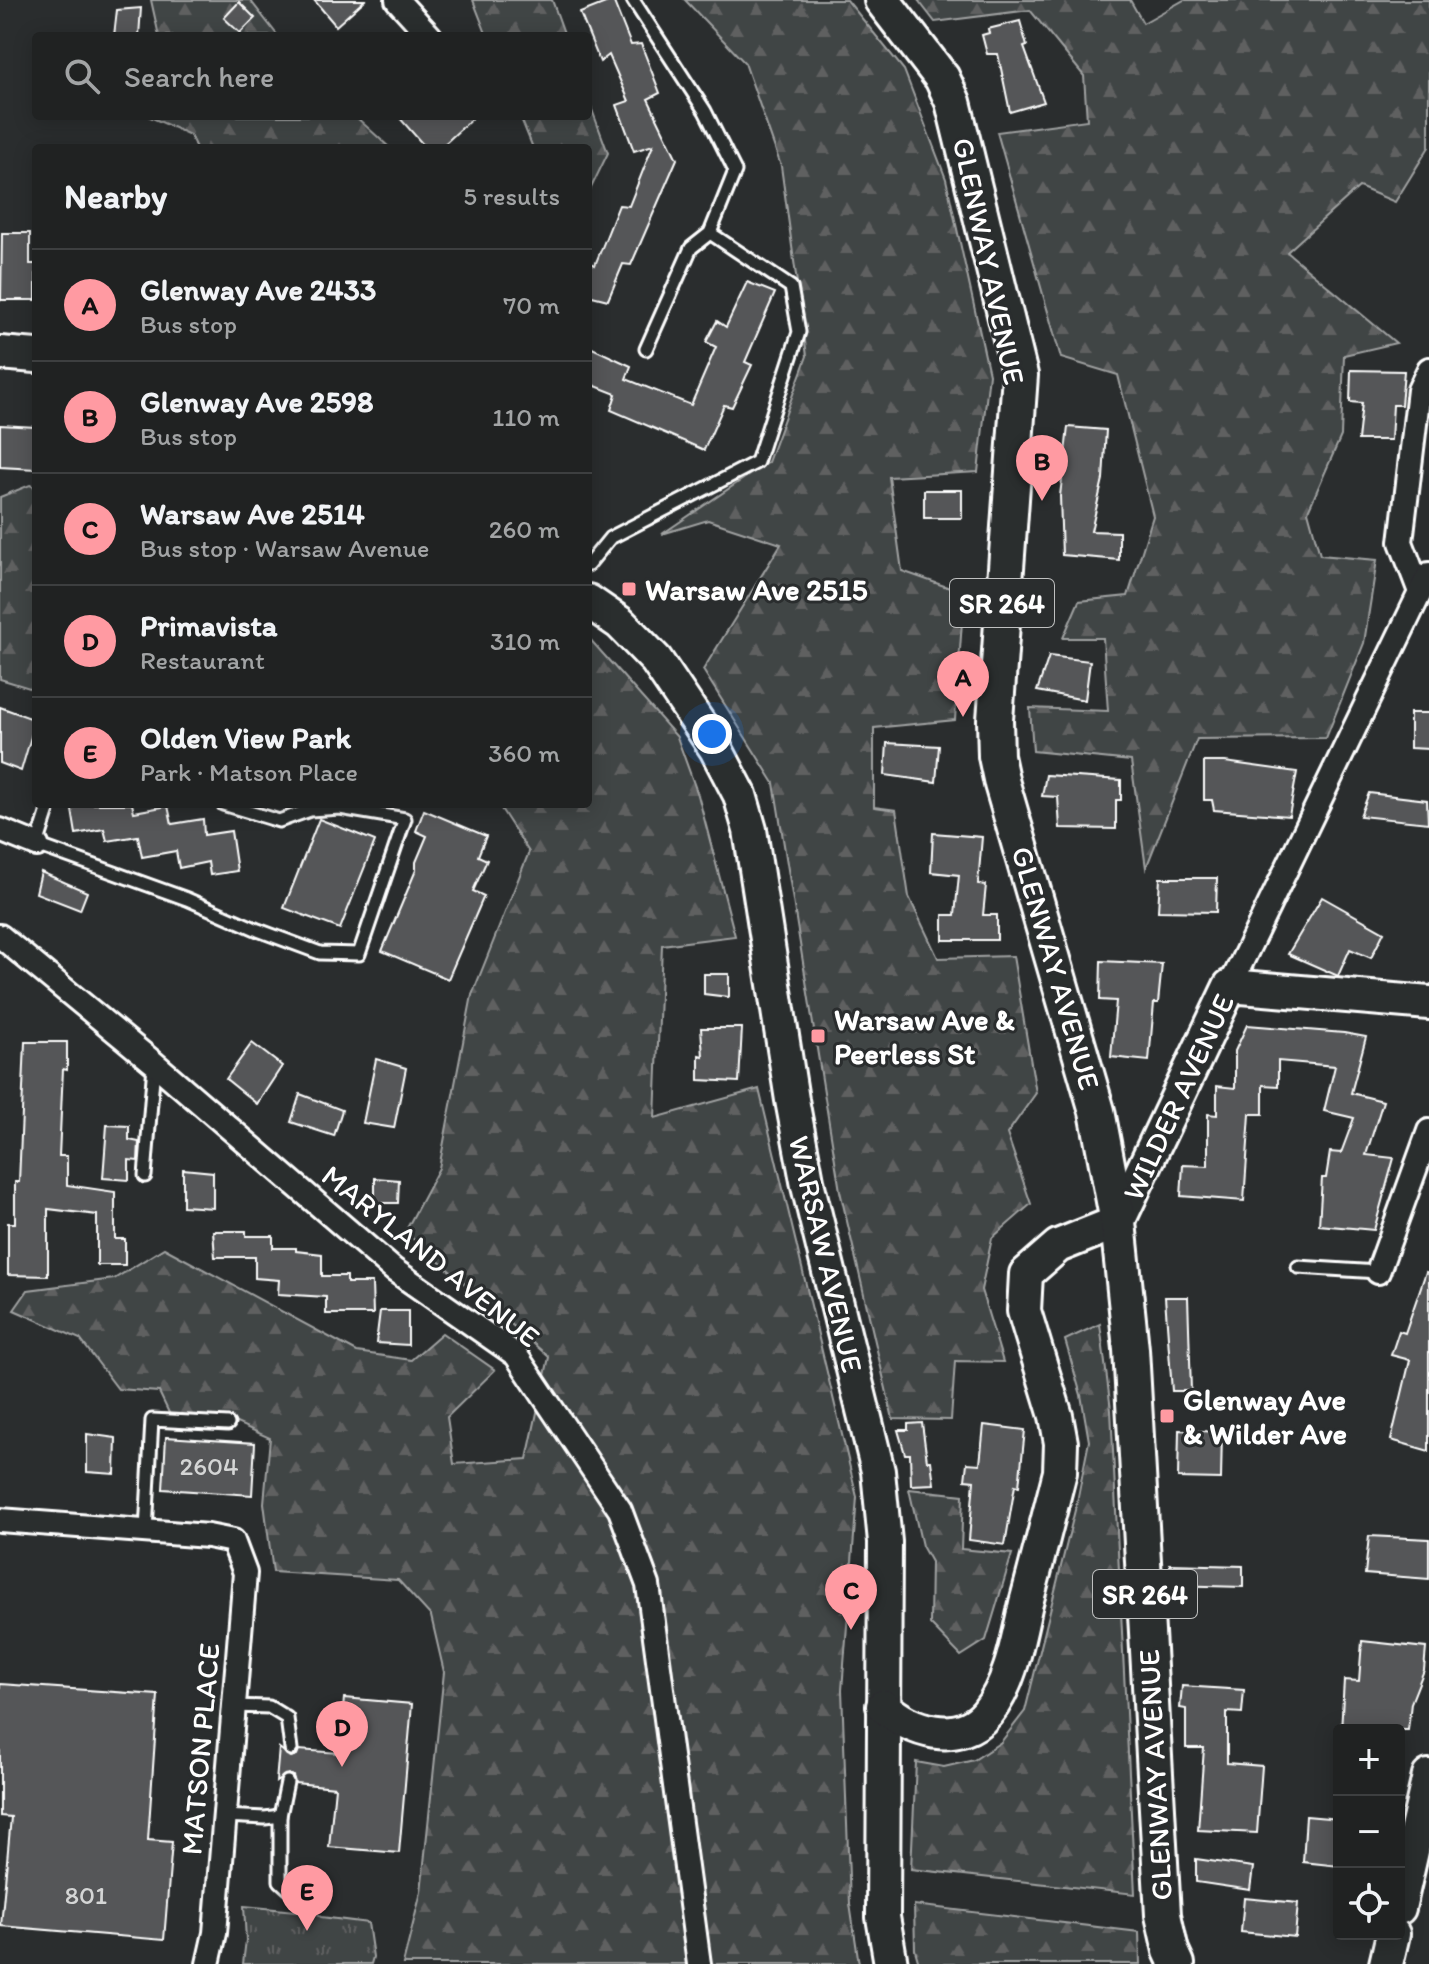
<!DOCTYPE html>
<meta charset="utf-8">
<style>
:root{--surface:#202222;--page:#2d2f2f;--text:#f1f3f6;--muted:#a2a4a5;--line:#3d3f40;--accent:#ff9aa2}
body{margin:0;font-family:Itim,sans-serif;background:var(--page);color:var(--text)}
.controls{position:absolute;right:24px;bottom:24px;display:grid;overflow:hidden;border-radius:8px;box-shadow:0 4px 20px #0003}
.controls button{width:72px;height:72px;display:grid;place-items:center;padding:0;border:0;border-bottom:2px solid var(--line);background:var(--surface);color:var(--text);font:40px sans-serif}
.you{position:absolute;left:712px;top:734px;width:28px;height:28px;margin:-20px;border:6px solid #fff;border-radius:50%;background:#1a73e8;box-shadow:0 0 0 12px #1a73e833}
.badge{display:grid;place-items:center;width:52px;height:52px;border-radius:50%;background:var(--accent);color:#111;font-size:26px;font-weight:700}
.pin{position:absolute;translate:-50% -66px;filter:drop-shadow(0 2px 4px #0008)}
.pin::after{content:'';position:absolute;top:42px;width:28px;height:24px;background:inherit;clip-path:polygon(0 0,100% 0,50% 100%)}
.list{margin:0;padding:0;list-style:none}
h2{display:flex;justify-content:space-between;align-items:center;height:104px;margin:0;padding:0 32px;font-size:34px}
h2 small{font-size:26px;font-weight:400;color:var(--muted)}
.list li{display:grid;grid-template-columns:52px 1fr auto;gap:24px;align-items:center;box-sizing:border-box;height:112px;padding:0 32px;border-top:2px solid var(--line)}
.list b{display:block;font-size:30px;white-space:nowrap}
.list p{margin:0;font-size:26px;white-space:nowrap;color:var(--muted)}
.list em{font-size:26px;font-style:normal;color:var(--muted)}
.icon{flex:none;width:44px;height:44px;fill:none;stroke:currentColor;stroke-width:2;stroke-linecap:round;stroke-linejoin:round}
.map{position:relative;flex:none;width:1429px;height:1964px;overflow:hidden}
.search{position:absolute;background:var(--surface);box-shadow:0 4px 20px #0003;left:32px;top:32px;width:560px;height:88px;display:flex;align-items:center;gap:20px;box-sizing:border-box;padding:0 28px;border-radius:8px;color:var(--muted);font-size:30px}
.panel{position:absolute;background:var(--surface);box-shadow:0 4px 20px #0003;left:32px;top:144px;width:560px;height:664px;border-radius:8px}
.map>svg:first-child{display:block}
.grass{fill:url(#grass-tufts);stroke:#a0a2a2;stroke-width:2}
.forest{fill:url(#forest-firs);stroke:#a0a2a2;stroke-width:2}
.building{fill:#555758;stroke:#fff;stroke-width:2}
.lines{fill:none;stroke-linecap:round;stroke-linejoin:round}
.lane-casing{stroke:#fff;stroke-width:17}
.street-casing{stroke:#fff;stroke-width:28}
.secondary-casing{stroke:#fff;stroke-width:38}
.primary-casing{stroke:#fff;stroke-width:40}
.lane{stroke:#2a2d2e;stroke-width:11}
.street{stroke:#2a2d2e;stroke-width:22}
.secondary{stroke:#2a2d2e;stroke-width:32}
.primary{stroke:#2a2d2e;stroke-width:34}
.poi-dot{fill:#ff9aa2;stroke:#2a2d2e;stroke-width:3}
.labels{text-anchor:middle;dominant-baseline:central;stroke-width:6;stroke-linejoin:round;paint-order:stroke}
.number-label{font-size:26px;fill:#d4d5d5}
.shield{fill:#2a2d2e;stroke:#bfc0c0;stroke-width:2}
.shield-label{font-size:28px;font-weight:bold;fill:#fff}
.street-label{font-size:30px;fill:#fff;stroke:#2a2d2e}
.poi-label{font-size:30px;font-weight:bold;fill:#fff;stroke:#2a2d2e;text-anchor:start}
</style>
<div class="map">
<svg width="1429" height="1964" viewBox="0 0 1429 1964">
<defs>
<pattern id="grass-tufts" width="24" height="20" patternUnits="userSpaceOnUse" patternTransform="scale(2)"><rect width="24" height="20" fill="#414445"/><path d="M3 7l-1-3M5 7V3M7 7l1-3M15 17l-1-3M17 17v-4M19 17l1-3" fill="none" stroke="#5e6061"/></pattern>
<pattern id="forest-firs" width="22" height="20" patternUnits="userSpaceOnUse" patternTransform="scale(2)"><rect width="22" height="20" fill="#414445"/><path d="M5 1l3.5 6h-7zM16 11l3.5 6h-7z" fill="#5e6061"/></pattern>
</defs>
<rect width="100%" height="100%" fill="#2a2d2e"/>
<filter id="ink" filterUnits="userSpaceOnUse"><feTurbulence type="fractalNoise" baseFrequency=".0125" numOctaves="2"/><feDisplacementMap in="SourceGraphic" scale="16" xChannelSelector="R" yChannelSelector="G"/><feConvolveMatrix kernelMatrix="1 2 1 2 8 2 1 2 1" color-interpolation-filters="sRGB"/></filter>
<g filter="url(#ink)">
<!-- grass -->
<polygon class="grass" points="244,1906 315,1913 321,1917 368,1923 373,1957 371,1964 243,1964 246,1940"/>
<!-- forest -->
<g class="forest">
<polygon points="151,0 250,0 278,36 159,36"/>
<polygon points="473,0 552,0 565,36 487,36"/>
<polygon points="685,0 847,0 904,70 946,179 989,374 978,472 889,477 902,571 964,593 955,720 874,728 874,807 896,810 909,897 938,958 1013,956 1036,1093 1007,1134 1031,1204 992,1238 981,1290 1003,1362 955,1361 951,1420 893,1419 840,1191 774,783 703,670 781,544 708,520 662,534 768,462 807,356 781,166 745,63"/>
<polygon points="918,0 1130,0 1143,23 1184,0 1429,0 1429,147 1395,202 1359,187 1287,252 1396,343 1344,355 1341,436 1308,511 1320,555 1377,560 1364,643 1326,738 1197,739 1146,868 1131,761 1033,751 1030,708 1108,711 1103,638 1063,638 1079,601 1128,596 1153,516 1118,375 1061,358 997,132 1087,120 1084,76 1030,10 935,22"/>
<polygon points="588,99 608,153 588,194 588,148 533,148 520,116 588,116"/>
<polygon points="148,116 355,116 390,148 196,148 190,135"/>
<polygon points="30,485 36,488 36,690 0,679 0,497"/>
<polygon points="588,637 677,737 698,795 735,936 662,945 655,1118 759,1089 857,1497 842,1690 850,1904 859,1964 403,1964 421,1892 444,1672 431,1616 398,1580 273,1572 264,1503 270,1438 232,1421 170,1415 159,1392 118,1389 80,1339 14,1310 28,1290 114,1279 164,1248 357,1352 411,1360 442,1333 495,1370 447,1417 454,1464 527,1459 549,1357 405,1232 439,1168 472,995 529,852 498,804 588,804"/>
<polygon points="1100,1324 1111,1410 1135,1894 911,1869 916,1762 944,1767 974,1760 1001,1742 1025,1711 1077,1502 1089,1441 1081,1395 1065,1340"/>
<polygon points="909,1489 963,1495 961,1549 1012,1554 986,1640 961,1656 930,1624 931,1562 922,1546"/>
<polygon points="914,1905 1139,1932 1140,1964 919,1964 915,1950"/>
</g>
<!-- building -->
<g class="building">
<polygon points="314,0 365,0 336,26"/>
<polygon points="613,0 631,45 641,44 660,93 648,99 677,159 631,265 623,264 608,300 588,295 588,261 595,265 619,205 629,206 653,145 634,151 617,105 629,101 609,55 600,62 580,13"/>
<polygon points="239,2 255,18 240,33 224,18"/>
<polygon points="141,8 139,36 114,36 117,10"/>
<polygon points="1020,21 1027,46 1024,47 1044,102 1010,112 998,54 987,54 982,35 989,33 988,29"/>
<polygon points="398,116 475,116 440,148 426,148"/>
<polygon points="2,233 30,233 30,264 36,264 36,300 1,300"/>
<polygon points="747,282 775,293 745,362 752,365 732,407 724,405 704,450 611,410 616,394 588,383 588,346 631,366 626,379 691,405 716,347 706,342 717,321 726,327"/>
<polygon points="1351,370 1404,371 1401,405 1393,405 1391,440 1358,440 1362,403 1350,402"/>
<polygon points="0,425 36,427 36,469 0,467"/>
<polygon points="1068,427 1106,430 1103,479 1091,531 1119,532 1119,560 1062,555 1060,496"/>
<rect x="924" y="490" width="38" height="28"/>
<polygon points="1049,656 1090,661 1085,700 1037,691"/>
<polygon points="0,707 36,720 21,771 0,763"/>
<polygon points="1410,713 1429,713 1429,749 1410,748"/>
<polygon points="887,743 939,746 936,782 885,775"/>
<polygon points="1204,762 1225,762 1297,772 1289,816 1214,810 1212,800 1204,800"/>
<polygon points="1046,775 1121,780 1121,800 1116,800 1116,829 1060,828 1058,797 1042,796"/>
<polygon points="1369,793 1427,800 1428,823 1360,816"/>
<polygon points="71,804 132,804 134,812 168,806 172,824 203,819 204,835 231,831 237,871 210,875 208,862 179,868 176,851 142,857 138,836 107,841 104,829 76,834"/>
<polygon points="424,810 486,836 478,856 487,860 473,891 484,896 448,979 382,951 416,870 416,862 427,836 416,831"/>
<polygon points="319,819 375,841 340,929 284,908"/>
<polygon points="933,833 982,837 978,884 986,885 983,915 997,915 997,940 943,940 943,915 955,915 959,875 931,872"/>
<polygon points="41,872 87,892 80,910 36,893"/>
<polygon points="1160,878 1217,878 1216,912 1158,911"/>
<polygon points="1322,897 1384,932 1371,958 1350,949 1338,976 1288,954"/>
<polygon points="1101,961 1162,964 1158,1003 1154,1003 1149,1061 1111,1057 1116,1001 1100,1000"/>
<polygon points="704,974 729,974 729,997 704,994"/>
<polygon points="1247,1025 1344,1033 1366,1037 1351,1093 1383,1101 1366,1155 1394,1158 1374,1230 1319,1225 1322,1178 1326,1178 1330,1152 1341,1153 1354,1118 1324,1111 1335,1066 1278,1061 1278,1086 1263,1085 1263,1114 1250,1114 1244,1201 1181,1196 1183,1165 1208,1166 1208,1114 1217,1115 1217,1086 1235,1088 1235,1051"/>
<polygon points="701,1028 742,1028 739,1082 699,1080 699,1055 703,1056"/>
<polygon points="25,1042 67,1042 67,1070 63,1069 59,1156 67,1156 67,1185 115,1192 115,1239 125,1239 125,1265 97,1265 97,1215 48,1209 48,1276 8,1275 8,1223 15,1223 15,1182 19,1182"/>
<polygon points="252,1043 282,1066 257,1104 226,1079"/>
<polygon points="376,1059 406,1068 394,1128 363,1123"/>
<polygon points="300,1094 342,1110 334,1136 291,1122"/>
<polygon points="107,1125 129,1126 129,1140 139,1142 138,1161 129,1160 129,1180 103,1178"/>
<polygon points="183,1169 213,1172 213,1208 183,1206"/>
<polygon points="375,1178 399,1180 398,1203 375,1203"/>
<polygon points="213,1231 246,1231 246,1236 273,1236 273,1248 296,1248 296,1251 322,1254 322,1276 347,1276 347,1283 372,1283 373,1314 326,1314 326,1297 278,1294 279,1280 255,1278 255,1257 215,1257"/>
<polygon points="1426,1272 1429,1273 1429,1451 1391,1440 1410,1360 1391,1355 1399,1331 1405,1333"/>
<polygon points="1165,1297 1188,1297 1191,1391 1172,1391"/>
<polygon points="380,1311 408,1311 408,1345 376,1343"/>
<polygon points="922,1423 927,1461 931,1461 934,1484 911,1485 910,1454 905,1454 898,1430 908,1430 908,1424"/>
<polygon points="984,1425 1025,1430 1019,1486 1015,1485 1005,1545 969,1540 974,1481 965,1480 967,1463 980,1464"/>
<polygon points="1179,1430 1222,1432 1221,1479 1178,1478"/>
<polygon points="87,1434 116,1438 115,1474 87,1472"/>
<polygon points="166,1437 255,1443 252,1495 163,1489"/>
<polygon points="1369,1536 1429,1539 1429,1579 1365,1574"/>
<polygon points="1170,1564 1243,1566 1243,1587 1170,1585"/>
<polygon points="1362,1641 1426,1648 1424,1670 1411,1703 1408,1730 1341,1730 1344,1680 1359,1681"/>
<polygon points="0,1684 158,1695 148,1840 172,1842 164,1940 1,1926 11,1817 0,1816"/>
<polygon points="1182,1686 1244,1690 1242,1713 1227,1712 1227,1763 1262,1766 1257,1833 1198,1830 1204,1748 1186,1748 1186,1709 1180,1708"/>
<polygon points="344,1698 412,1704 399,1853 329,1847 335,1787 295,1783 293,1776 288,1774 276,1782 279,1748 291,1757 297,1755 299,1750 339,1753"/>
<polygon points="1306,1816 1339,1819 1339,1866 1303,1862"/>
<polygon points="1196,1859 1253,1867 1250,1890 1196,1882"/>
<polygon points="1244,1898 1298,1903 1295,1937 1241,1932"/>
</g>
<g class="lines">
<defs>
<g id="lane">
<polyline points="633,0 705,111 735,171 710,233 691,248 646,349"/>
<polyline points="588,565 610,538 757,462 799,332 791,287 710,233"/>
<polyline points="50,804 37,845 187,899 258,930 320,953 359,954 405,819 340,808 310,810 279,821 223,804"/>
<polyline points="145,1176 154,1065"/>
<polyline points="1298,1267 1378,1272"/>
<polyline points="146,1531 152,1420 228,1424"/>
<polyline points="233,1706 269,1707 287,1718 291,1749"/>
<polyline points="224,1816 265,1818 280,1816 280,1881 290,1890"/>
<polyline points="280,1816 287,1782"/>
</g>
<g id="street">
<polyline points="397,0 430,36"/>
<polyline points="1420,592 1401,542 1419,390 1429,369"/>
<polyline points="0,830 37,845"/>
<polyline points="0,936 154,1063 394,1270 516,1355 620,1510 648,1585 699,1964"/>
<polyline points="1230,986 1429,574"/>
<polyline points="1378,1272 1429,1131"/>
<polyline points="0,1520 208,1536 233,1541 245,1573 215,1933 208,1964"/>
</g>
<g id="secondary">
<polyline points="0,353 36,356"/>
<polyline points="588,601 620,623 656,660 716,749 740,795 750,830 792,1100 808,1186 878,1471 885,1542 883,1917 891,1964"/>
<path d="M883 1706C910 1731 959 1747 987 1713 1011 1684 1018 1638 1026 1603 1038 1559 1049 1515 1060 1472L1061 1443 1056 1416 1024 1311 1026 1274 1058 1246 1118 1222 1230 986 1429 1003"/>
<polyline points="1399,1908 1429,1776"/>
<polyline points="1386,1964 1393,1934"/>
</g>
<polyline id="primary" points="882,0 942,78 953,102 1020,375 995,720 996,756 1002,784 1097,1111 1118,1222 1131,1349 1163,1915 1171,1951 1177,1964"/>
</defs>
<!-- lane casing -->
<use href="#lane" class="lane-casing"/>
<!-- street casing -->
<use href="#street" class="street-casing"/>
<!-- secondary casing -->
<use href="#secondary" class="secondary-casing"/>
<!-- primary casing -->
<use href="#primary" class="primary-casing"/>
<!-- lane -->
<use href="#lane" class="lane"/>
<!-- street -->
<use href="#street" class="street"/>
<!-- secondary -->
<use href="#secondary" class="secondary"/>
<!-- primary -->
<use href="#primary" class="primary"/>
</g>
</g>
<!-- markers -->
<g class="poi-dot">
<rect x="621" y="581" width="16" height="16" rx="4"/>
<rect x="810" y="1028" width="16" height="16" rx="4"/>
<rect x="1159" y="1408" width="16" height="16" rx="4"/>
</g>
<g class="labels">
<!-- number labels -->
<g class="number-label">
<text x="209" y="1466">2604</text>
<text x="86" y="1895">801</text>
</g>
<!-- shield labels -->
<g class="shield">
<rect x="950" y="579" width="104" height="48" rx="6"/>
<rect x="1093" y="1570" width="104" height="48" rx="6"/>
</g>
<g class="shield-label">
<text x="1002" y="603">SR 264</text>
<text x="1145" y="1594">SR 264</text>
</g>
<!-- street labels -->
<g class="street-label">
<text transform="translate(989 261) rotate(78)">GLENWAY AVENUE</text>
<text transform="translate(1056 968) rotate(74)">GLENWAY AVENUE</text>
<text transform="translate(1178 1097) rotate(-65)">WILDER AVENUE</text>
<text transform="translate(826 1254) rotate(77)">WARSAW AVENUE</text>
<text transform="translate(431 1256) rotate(39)">MARYLAND AVENUE</text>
<text transform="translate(200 1749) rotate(-85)">MATSON PLACE</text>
<text transform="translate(1155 1775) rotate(-93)">GLENWAY AVENUE</text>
</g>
<!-- poi labels -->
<g class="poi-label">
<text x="645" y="589">Warsaw Ave 2515</text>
<text x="834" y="1019">Warsaw Ave &amp;<tspan x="834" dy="34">Peerless St</tspan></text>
<text x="1183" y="1399">Glenway Ave<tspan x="1183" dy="34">&amp; Wilder Ave</tspan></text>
</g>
</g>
</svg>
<div class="controls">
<button>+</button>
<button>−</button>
<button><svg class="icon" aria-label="locate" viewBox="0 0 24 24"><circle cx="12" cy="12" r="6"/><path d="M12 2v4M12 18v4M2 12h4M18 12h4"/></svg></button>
</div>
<div class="you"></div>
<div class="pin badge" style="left:963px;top:717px">A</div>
<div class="pin badge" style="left:1042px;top:501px">B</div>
<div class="pin badge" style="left:851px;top:1630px">C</div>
<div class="pin badge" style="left:342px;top:1767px">D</div>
<div class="pin badge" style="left:307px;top:1931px">E</div>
<div class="search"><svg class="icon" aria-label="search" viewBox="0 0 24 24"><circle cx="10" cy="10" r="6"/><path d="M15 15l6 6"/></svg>Search here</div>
<section class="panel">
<h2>Nearby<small>5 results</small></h2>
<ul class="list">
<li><span class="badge">A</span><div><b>Glenway Ave 2433</b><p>Bus stop</p></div><em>70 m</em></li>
<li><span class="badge">B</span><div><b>Glenway Ave 2598</b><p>Bus stop</p></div><em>110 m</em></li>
<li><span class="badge">C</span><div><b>Warsaw Ave 2514</b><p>Bus stop · Warsaw Avenue</p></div><em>260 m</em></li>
<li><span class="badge">D</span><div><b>Primavista</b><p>Restaurant</p></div><em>310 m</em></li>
<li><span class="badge">E</span><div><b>Olden View Park</b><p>Park · Matson Place</p></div><em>360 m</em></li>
</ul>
</section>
</div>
